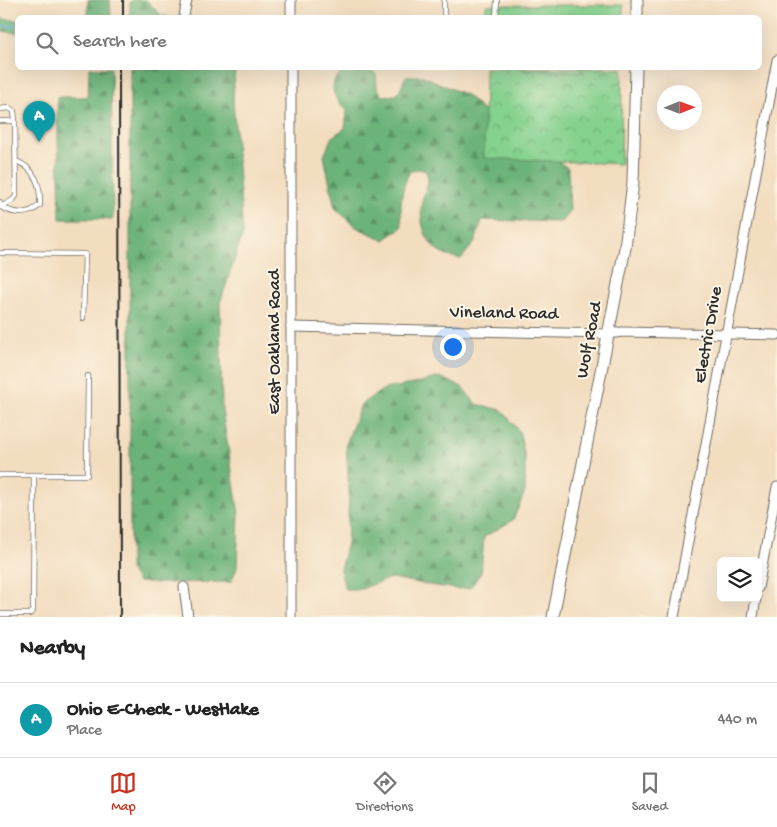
<!DOCTYPE html>
<style>
:root{--surface:#fff;--page:#f6f6f6;--text:#222;--muted:#767676;--line:#e0e0e0;--accent:#c8321e}
body{margin:0;font-family:"Gochi Hand",sans-serif;background:var(--page);color:var(--text)}
.controls{position:absolute;right:15px;bottom:15px;display:grid;overflow:hidden;border-radius:8px;box-shadow:0 5px 20px #0002}
.controls button{width:45px;height:45px;display:grid;place-items:center;padding:0;border:0;border-bottom:1px solid var(--line);background:var(--surface);color:var(--text);font:25px sans-serif}
.compass{position:absolute;left:657px;top:85px;width:45px;height:45px;border-radius:50%;background:var(--surface);box-shadow:0 5px 20px #0002;rotate:89deg}
.you{position:absolute;left:452px;top:346px;width:18px;height:18px;margin:-12px;border:4px solid #fff;border-radius:50%;background:#1a73e8;box-shadow:0 0 0 8px #1a73e833}
.badge{display:grid;place-items:center;width:32px;height:32px;border-radius:50%;background:var(--accent);color:#fff;font-size:16px;font-weight:700}
.pin{position:absolute;translate:-50% -41px;filter:drop-shadow(0 1px 2px #0008)}
.pin::after{content:'';position:absolute;top:26px;width:18px;height:15px;background:inherit;clip-path:polygon(0 0,100% 0,50% 100%)}
.list{margin:0;padding:0;list-style:none}
h2{display:flex;justify-content:space-between;align-items:center;height:65px;margin:0;padding:0 20px;font-size:21px}
h2 small{font-size:16px;font-weight:400;color:var(--muted)}
.list li{display:grid;grid-template-columns:32px 1fr auto;gap:15px;align-items:center;box-sizing:border-box;height:75px;padding:0 20px;border-top:1px solid var(--line)}
.list b{display:block;font-size:19px;white-space:nowrap}
.list p{margin:0;font-size:16px;white-space:nowrap;color:var(--muted)}
.list em{font-size:16px;font-style:normal;color:var(--muted)}
.icon{flex:none;width:28px;height:28px;fill:none;stroke:currentColor;stroke-width:2;stroke-linecap:round;stroke-linejoin:round}
.map{position:relative;flex:none;width:777px;height:617px;overflow:hidden}
.search{position:absolute;background:var(--surface);box-shadow:0 5px 20px #0002;left:15px;right:15px;top:15px;height:55px;display:flex;align-items:center;gap:12px;box-sizing:border-box;padding:0 18px;border-radius:8px;color:var(--muted);font-size:19px}
.sheet{height:140px;background:var(--surface)}
nav{display:flex;justify-content:space-around;align-items:center;box-sizing:border-box;height:70px;border-top:1px solid var(--line);background:var(--surface);font-size:14px;color:var(--muted)}
nav a{display:grid;justify-items:center;gap:2px}
nav .on{color:var(--accent)}
.map>svg:first-child{display:block}
.forest{fill:url(#forest-firs);stroke:#4c6f52}
.park{fill:url(#park-crowns);stroke:#587e5c}
.garden{fill:url(#garden-dots);stroke:#587e5c}
.lines{fill:none;stroke-linecap:round;stroke-linejoin:round}
.stream{stroke:#57b1d5;stroke-width:2}
.lane-casing{stroke:#71695f;stroke-width:6}
.street-casing{stroke:#71695f;stroke-width:11}
.secondary-casing{stroke:#71695f;stroke-width:13}
.lane{stroke:#fff;stroke-width:4.5}
.street{stroke:#fff;stroke-width:9}
.secondary{stroke:#fff;stroke-width:11}
.rail{stroke:#2b2b2b;stroke-width:2}
.labels{text-anchor:middle;dominant-baseline:central;stroke-width:4;stroke-linejoin:round;paint-order:stroke}
.street-label{font-size:18px;fill:#2b2b2b;stroke:#fcf5e5}
</style>
<div class="map">
<svg width="777" height="617" viewBox="0 0 777 617">
<defs>
<pattern id="forest-firs" width="22" height="20" patternUnits="userSpaceOnUse" patternTransform="scale(1.25)"><rect width="22" height="20" fill="#6cb379"/><path d="M5 1l3.5 6h-7zM16 11l3.5 6h-7z" fill="#599263"/></pattern>
<pattern id="park-crowns" width="20" height="18" patternUnits="userSpaceOnUse" patternTransform="scale(1.25)"><rect width="20" height="18" fill="#85d18e"/><path d="M2 6a3 3 0 1 1 6 0M12 15a3 3 0 1 1 6 0" fill="none" stroke="#6daa74"/></pattern>
<pattern id="garden-dots" width="8" height="8" patternUnits="userSpaceOnUse" patternTransform="scale(1.25)"><rect width="8" height="8" fill="#85d18e"/><path d="M2 2h.1M6 6h.1" fill="none" stroke="#6daa74" stroke-width="1.8" stroke-linecap="round"/></pattern>
</defs>
<rect width="100%" height="100%" fill="#fcf5e5"/>
<filter id="ink" filterUnits="userSpaceOnUse"><feTurbulence type="fractalNoise" baseFrequency=".02" numOctaves="2"/><feDisplacementMap in="SourceGraphic" scale="10" xChannelSelector="R" yChannelSelector="G"/><feConvolveMatrix kernelMatrix="1 2 1 2 8 2 1 2 1" color-interpolation-filters="sRGB"/></filter>
<filter id="wash" filterUnits="userSpaceOnUse"><feTurbulence type="fractalNoise" baseFrequency=".0096" numOctaves="4" result="noise"/><feDisplacementMap in="SourceGraphic" scale="20" xChannelSelector="R" yChannelSelector="G"/><feGaussianBlur stdDeviation="1.12" result="paint"/><feColorMatrix in="noise" values="0 0 0 0 0 0 0 0 0 0 0 0 0 0 0 0 0 1.4 0 .05"/><feComposite in="paint" operator="in"/></filter>
<g filter="url(#wash)">
<rect width="100%" height="100%" fill="#f3ddbf"/>
<!-- forest -->
<g class="forest">
<polygon points="88,0 110,0 111,17 88,17"/>
<polygon points="132,0 146,0 161,15 170,17 130,17 130,3"/>
<polygon points="0,19 17,20 17,33 0,31"/>
<polygon points="89,68 111,68 113,219 60,219 57,97 88,97"/>
<polygon points="130,68 235,68 233,100 243,234 220,303 222,410 239,514 237,568 231,582 157,583 138,582 130,571"/>
<path d="M356 68H367L376 74 377 87 382 96 397 95 406 76H423L466 95 489 116 568 168 570 211 561 222 482 220 475 242 461 259C454 257 444 256 439 252 424 240 419 219 422 201 425 189 431 183 426 171L419 169 410 171C400 190 400 207 402 227L384 240 356 227 335 208 324 156 332 137 345 128 347 111C343 107 339 102 336 98 327 81 340 70 356 68Z"/>
<polygon points="440,377 462,387 476,404 502,410 519,431 525,457 525,492 513,520 484,537 481,573 470,588 457,589 429,585 391,578 361,589 345,589 340,569 347,543 349,491 346,444 361,404 384,389 413,384"/>
</g>
<!-- park -->
<g class="park">
<polygon points="486,5 623,5 623,17 486,18"/>
<polygon points="485,68 622,68 621,164 484,158"/>
</g>
<!-- garden -->
<polygon class="garden" points="524,68 583,68 582,72 524,71"/>
<g class="lines">
<!-- stream -->
<polyline class="stream" points="0,26 18,26"/>
</g>
</g>
<g filter="url(#ink)">
<g class="lines">
<defs>
<g id="lane">
<polyline points="444,0 444,18"/>
<polyline points="496,18 497,0"/>
<polyline points="0,109 9,108 14,111 15,121 16,196 13,200 1,207"/>
<polyline points="0,121 15,121"/>
<path d="M0 202 1 207C14 214 28 216 40 205 41 186 35 168 16 161"/>
<polyline points="0,253 85,254 83,318"/>
<polyline points="0,475 87,475 88,376"/>
<polyline points="0,614 29,614 33,611 34,475"/>
</g>
<g id="street">
<polyline points="184,16 187,0"/>
<polyline points="291,18 291,0"/>
<polyline points="291,327 609,334 622,332 777,335"/>
<polyline points="184,587 188,617"/>
<polyline points="758,588 777,487"/>
<polyline points="291,617 291,68"/>
<polyline points="674,617 777,60"/>
<polyline points="753,617 756,598"/>
</g>
<g id="secondary">
<polyline points="637,18 637,0"/>
<polyline points="553,617 625,248 633,182 636,68"/>
</g>
</defs>
<!-- lane casing -->
<use href="#lane" class="lane-casing"/>
<!-- street casing -->
<use href="#street" class="street-casing"/>
<!-- secondary casing -->
<use href="#secondary" class="secondary-casing"/>
<!-- lane -->
<use href="#lane" class="lane"/>
<!-- street -->
<use href="#street" class="street"/>
<!-- secondary -->
<use href="#secondary" class="secondary"/>
<!-- rail -->
<g class="rail">
<polyline points="123,0 123,18"/>
<polyline points="119,68 120,617"/>
</g>
</g>
</g>
<g class="labels">
<!-- street labels -->
<g class="street-label">
<text transform="translate(504 314) rotate(1)">Vineland Road</text>
<text transform="translate(709 335) rotate(-80)">Electric Drive</text>
<text transform="translate(590 340) rotate(-79)">Wolf Road</text>
<text transform="translate(275 342) rotate(-90)">East Oakland Road</text>
</g>
</g>
</svg>
<div class="controls">
<button><svg class="icon" aria-label="layers" viewBox="0 0 24 24"><path d="M12 4l9 5-9 5-9-5zM3 14l9 5 9-5"/></svg></button>
</div>
<svg class="compass" viewBox="-18 -18 36 36"><path d="M0-13l5 13h-10z" fill="#e53935"/><path d="M0 13l5-13h-10z" fill="#767676"/></svg>
<div class="you"></div>
<div class="pin badge" style="left:39px;top:142px;background:#0f9aa8">A</div>
<div class="search"><svg class="icon" aria-label="search" viewBox="0 0 24 24"><circle cx="10" cy="10" r="6"/><path d="M15 15l6 6"/></svg>Search here</div>
</div>
<section class="sheet">
<h2>Nearby<small></small></h2>
<ul class="list">
<li><span class="badge" style="background:#0f9aa8">A</span><div><b>Ohio E-Check - Westlake</b><p>Place</p></div><em>440 m</em></li>
</ul>
</section>
<nav>
<a class="on"><svg class="icon" aria-label="map" viewBox="0 0 24 24"><path d="M3 6l6-2 6 2 6-2v14l-6 2-6-2-6 2zM9 4v14M15 6v14"/></svg>Map</a>
<a><svg class="icon" aria-label="directions" viewBox="0 0 24 24"><path d="M12 3l9 9-9 9-9-9zM9 14v-3h6M13 9l2 2-2 2"/></svg>Directions</a>
<a><svg class="icon" aria-label="saved" viewBox="0 0 24 24"><path d="M7 4h10v16l-5-4-5 4z"/></svg>Saved</a>
</nav>
